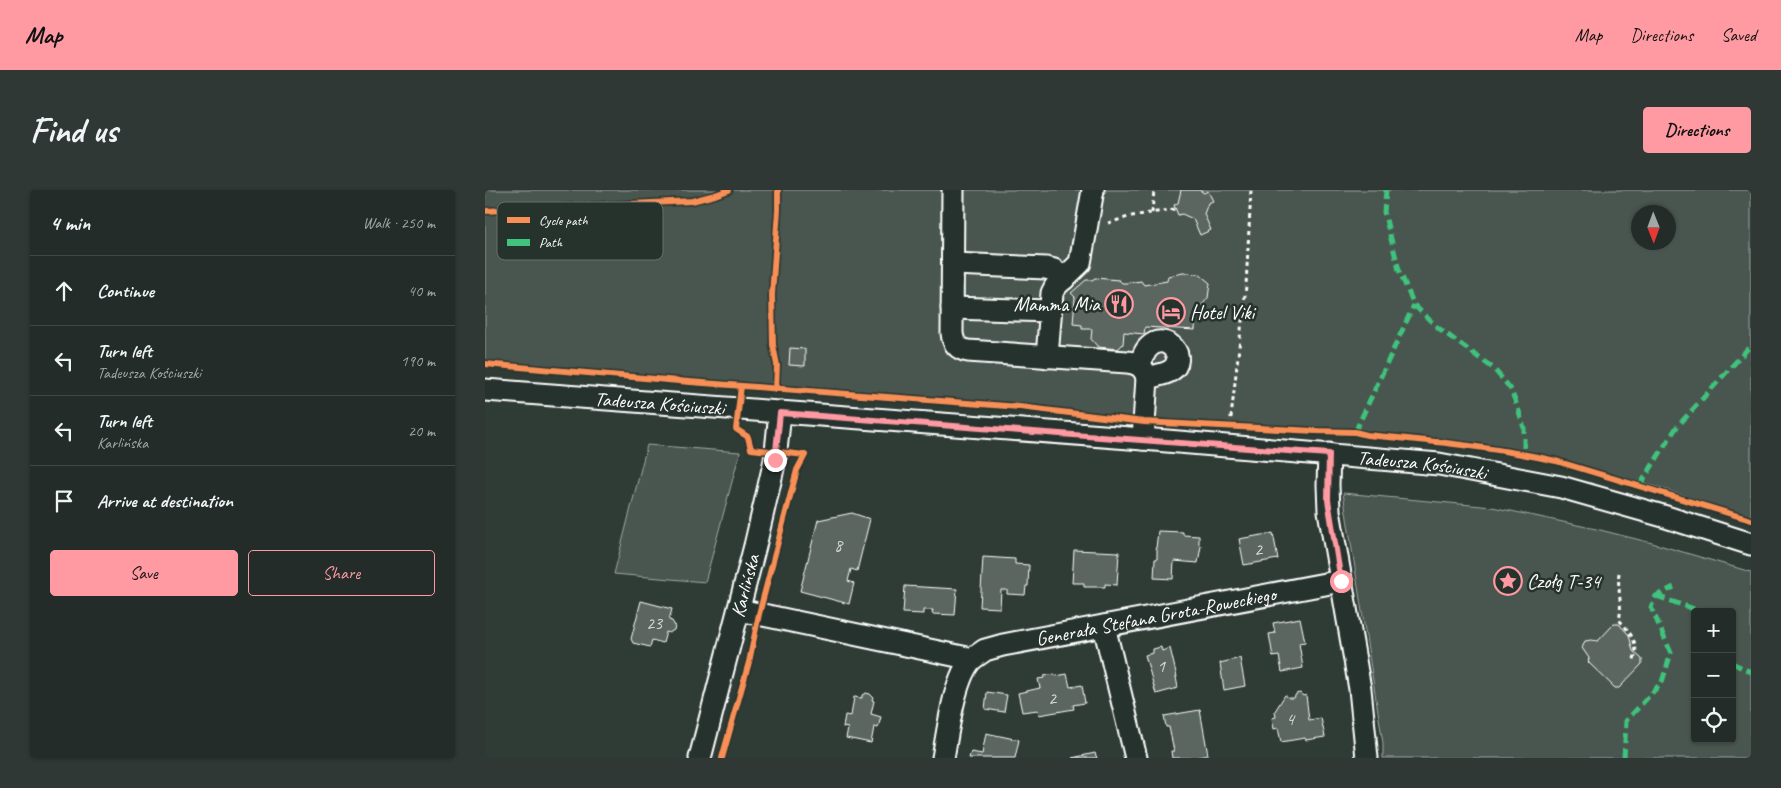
<!DOCTYPE html>
<meta charset="utf-8">
<style>
:root{--surface:#232c28;--page:#2f3834;--text:#f1f3f6;--muted:#a3a7a8;--line:#404845;--accent:#ff9aa2}
body{margin:0;font-family:Caveat,sans-serif;background:var(--page);color:var(--text)}
.controls{position:absolute;right:15px;bottom:15px;display:grid;overflow:hidden;border-radius:5px;box-shadow:0 1px 4px #0004}
.controls button{width:45px;height:45px;display:grid;place-items:center;padding:0;border:0;border-bottom:1px solid var(--line);background:var(--surface);color:var(--text);font:25px sans-serif}
.compass{position:absolute;left:1146px;top:15px;width:45px;height:45px;border-radius:50%;background:var(--surface);box-shadow:0 1px 4px #0004;rotate:179deg}
.stop{position:absolute;width:15px;height:15px;margin:-11px;border:4px solid #ff9aa2;border-radius:50%;background:#fff}
.stop.end{background:#ff9aa2;border-color:#fff;box-shadow:0 1px 5px #0008}
.list{margin:0;padding:0;list-style:none}
h2{display:flex;justify-content:space-between;align-items:center;height:65px;margin:0;padding:0 20px;font-size:21px}
h2 small{font-size:16px;font-weight:400;color:var(--muted)}
.list li{display:grid;grid-template-columns:32px 1fr auto;gap:15px;align-items:center;box-sizing:border-box;height:70px;padding:0 20px;border-top:1px solid var(--line)}
.list b{display:block;font-size:19px;white-space:nowrap}
.list p{margin:0;font-size:16px;white-space:nowrap;color:var(--muted)}
.list em{font-size:16px;font-style:normal;color:var(--muted)}
.actions{display:flex;gap:10px;padding:15px 20px}
.actions a{flex:1;padding:11px 0;border:1px solid var(--accent);border-radius:5px;text-align:center;font-size:18px;color:var(--accent)}
.actions .main{background:var(--accent);color:#111}
.icon{flex:none;width:28px;height:28px;fill:none;stroke:currentColor;stroke-width:2;stroke-linecap:round;stroke-linejoin:round}
.map{position:relative;flex:none;width:1266px;height:568px;overflow:hidden;border-radius:5px}
header{display:flex;align-items:center;gap:30px;box-sizing:border-box;height:70px;padding:0 25px;background:var(--accent);color:#111}
header strong{font-size:24px}
nav{display:flex;gap:28px;margin-inline-start:auto;font-size:18px}
.intro{display:flex;align-items:center;justify-content:space-between;box-sizing:border-box;height:120px;padding:0 30px}
h1{margin:0;font-size:35px}
.button{padding:12px 22px;border-radius:5px;background:var(--accent);color:#111;font-size:18px;font-weight:700}
main{display:flex;gap:30px;padding:0 30px}
aside{flex:1;background:var(--surface);border-radius:5px;box-shadow:0 1px 4px #0004}
.map>svg:first-child{display:block}
.green{fill:#4a544f;stroke:#a4aaa7;fill-rule:evenodd}
.building{fill:#5b6661;stroke:#fff}
.lines{fill:none;stroke-linecap:round;stroke-linejoin:round}
.minor-casing{stroke:#fff;stroke-width:25}
.path{stroke:#fff;stroke-width:3;stroke-dasharray:4 4;stroke-linecap:butt}
.minor{stroke:#26332d;stroke-width:21}
.quiet{stroke:#40c37c;stroke-width:5;stroke-dasharray:10 5;stroke-linecap:butt}
.cycleway-casing{stroke:#26332d;stroke-width:9}
.cycleway{stroke:#f78f57;stroke-width:6}
.route{stroke:#ff9aa2;stroke-width:6}
.labels{text-anchor:middle;dominant-baseline:central;stroke-width:5;stroke-linejoin:round;paint-order:stroke}
.number-label{font-size:18px;fill:#d6d9d8}
.poi-label{font-size:20px;fill:#fff;stroke:#26332d;text-anchor:start}
.street-label{font-size:20px;fill:#fff;stroke:#26332d}
.key{fill:#26332d;stroke:#67706c;stroke-width:1}
.key-label{font-size:14px;fill:#fff}
</style>
<header>
<strong>Map</strong>
<nav><a>Map</a><a>Directions</a><a>Saved</a></nav>
</header>
<div class="intro"><h1>Find us</h1><a class="button">Directions</a></div>
<main>
<aside>
<h2>4 min<small>Walk · 250 m</small></h2>
<ul class="list">
<li><svg class="icon" aria-label="ahead" viewBox="0 0 24 24"><path d="M12 20V5M6 11l6-6 6 6"/></svg><div><b>Continue</b></div><em>40 m</em></li>
<li><svg class="icon" aria-label="left" viewBox="0 0 24 24"><path d="M17 20v-9H6M10 6l-5 5 5 5"/></svg><div><b>Turn left</b><p>Tadeusza Kościuszki</p></div><em>190 m</em></li>
<li><svg class="icon" aria-label="left" viewBox="0 0 24 24"><path d="M17 20v-9H6M10 6l-5 5 5 5"/></svg><div><b>Turn left</b><p>Karlińska</p></div><em>20 m</em></li>
<li><svg class="icon" aria-label="arrive" viewBox="0 0 24 24"><path d="M6 21V4h12l-3 4 3 4H6"/></svg><div><b>Arrive at destination</b></div></li>
</ul>
<div class="actions"><a class="main">Save</a><a>Share</a></div>
</aside>
<div class="map">
<svg width="1266" height="568" viewBox="0 0 1266 568">
<rect width="100%" height="100%" fill="#2f3b35"/>
<filter id="ink" filterUnits="userSpaceOnUse"><feTurbulence type="fractalNoise" baseFrequency=".02" numOctaves="2"/><feDisplacementMap in="SourceGraphic" scale="10" xChannelSelector="R" yChannelSelector="G"/><feConvolveMatrix kernelMatrix="1 2 1 2 8 2 1 2 1" color-interpolation-filters="sRGB"/></filter>
<g filter="url(#ink)">
<!-- green -->
<g class="green">
<path d="M0 0H1266V327L1176 298 1072 269 1039 261 977 251 882 242 648 229 535 215 205 189 0 171ZM1154 22H1184V52H1154Z"/>
<polygon points="162,255 255,262 220,392 129,384"/>
<path d="M858 303 1007 317 1111 339 1167 353 1266 382V568H898V553ZM1210 422H1247V549H1210Z"/>
</g>
<!-- building -->
<g class="building">
<polygon points="696,0 714,0 719,3 723,1 728,11 723,13 719,24 726,40 715,45 708,29 697,24 693,25 689,15 693,13"/>
<polygon points="698,83 714,84 725,93 723,108 711,122 710,140 660,137 659,144 639,142 638,154 633,159 613,157 606,149 607,139 597,139 597,135 588,134 590,107 586,103 601,90 607,90 610,88 634,90 637,93 642,93 656,91 659,95 682,91 683,86"/>
<polygon points="305,158 320,159 320,176 304,175"/>
<polygon points="367,323 385,329 372,381 366,379 363,391 369,393 364,414 315,401 333,330"/>
<polygon points="673,341 698,342 698,345 714,346 714,354 716,356 713,373 689,371 688,389 669,388 670,369 672,369 672,360 671,358"/>
<polygon points="788,343 793,369 759,375 754,349"/>
<polygon points="589,360 634,362 632,395 620,394 620,397 599,397 599,393 587,393"/>
<polygon points="498,367 530,369 530,374 544,375 543,396 541,396 540,405 522,404 522,400 516,400 515,418 495,417"/>
<polygon points="420,396 472,399 470,425 447,424 448,420 438,420 438,424 418,423"/>
<polygon points="156,411 187,419 184,430 187,431 190,436 189,440 184,443 181,442 178,453 167,450 165,457 148,453 146,449"/>
<polygon points="815,428 820,452 814,453 818,478 797,482 794,466 788,467 784,444 790,443 788,433"/>
<polygon points="1129,434 1134,434 1144,445 1148,461 1157,469 1157,474 1134,498 1130,498 1103,472 1104,468 1097,458 1100,451 1106,450 1113,451"/>
<polygon points="676,457 677,461 685,458 692,487 691,487 693,498 671,504 660,465 668,463 668,459"/>
<polygon points="755,468 760,496 739,500 735,473"/>
<polygon points="570,484 571,486 582,484 585,497 597,495 600,513 588,515 589,519 554,525 553,520 537,522 533,503 555,498 553,489 559,488 559,486"/>
<polygon points="502,502 522,505 519,522 500,519"/>
<polygon points="381,503 385,504 388,507 387,510 389,511 386,524 396,527 393,538 389,537 386,553 361,548 363,538 358,537 360,525 366,526 369,507 377,508 377,505"/>
<polygon points="815,503 818,506 821,505 824,530 836,528 840,547 821,550 820,548 796,552 793,538 789,539 787,528 791,527 790,521 800,505 804,508 809,508 811,504"/>
<polygon points="715,520 723,565 709,568 687,568 686,561 689,561 684,537 681,537 679,526"/>
<polygon points="501,543 534,550 530,568 484,568 486,562 497,564"/>
<polygon points="610,563 612,568 587,568"/>
</g>
<g class="lines">
<defs>
<g id="minor">
<path d="M468 0 467 143C468 153 472 159 483 161L642 172C653 173 659 177 662 188L658 249"/>
<polyline points="468,74 561,78 569,80 579,89"/>
<polyline points="467,118 565,121"/>
<polyline points="562,167 567,103 570,97 595,73 608,0"/>
<path d="M654 175C657 170 659 161 664 157 681 140 705 169 685 181 678 185 669 186 662 188"/>
<path id="s1" d="M0 200 658 249 954 274 1076 297 1178 326 1266 354"/>
<polyline points="844,264 843,295 844,321 875,499 882,568"/>
<path id="s2" d="M254 420 487 469 500 460 518 455 856 391"/>
<polyline points="619,436 651,568"/>
<path id="s3" d="M215 568 270 356 290 270 295 223"/>
<path d="M458 568C463 541 469 488 487 469"/>
</g>
</defs>
<!-- minor casing -->
<use href="#minor" class="minor-casing"/>
<!-- path -->
<g class="path">
<polyline points="0,21 207,11 230,5 244,0"/>
<polyline points="667,23 669,0"/>
<polyline points="623,33 647,26 690,19"/>
<polyline points="291,199 292,175 288,155 287,105 293,20 293,0"/>
<polyline points="745,236 761,96 766,0"/>
<polyline points="251,239 263,247 266,259"/>
<path d="M1134 383C1132 399 1138 414 1134 430 1145 442 1157 456 1147 473"/>
</g>
<!-- minor -->
<use href="#minor" class="minor"/>
<!-- quiet -->
<g class="quiet">
<polyline points="901,0 899,22 914,80 929,115 952,137 1008,178 1025,198 1033,218 1039,238 1039,264"/>
<polyline points="870,242 929,115"/>
<polyline points="1155,295 1191,238 1266,155"/>
<polyline points="1171,406 1209,419 1212,422"/>
<polyline points="1247,473 1266,482"/>
<polyline points="1139,568 1141,531 1177,492 1186,463 1166,417 1171,406 1189,397"/>
</g>
<defs>
<g id="cycleway">
<polyline points="0,21 207,11 230,5 244,0"/>
<path d="M0 174 205 192 535 217 659 232 830 241 870 242 882 245C946 251 1009 257 1071 271L1266 330"/>
<polyline points="291,199 292,175 288,155 287,105 293,20 293,0"/>
<polyline points="237,568 264,472 274,424 312,280 320,265 266,259 263,247 251,239 256,196"/>
</g>
</defs>
<!-- cycleway casing -->
<use href="#cycleway" class="cycleway-casing"/>
<!-- cycleway -->
<use href="#cycleway" class="cycleway"/>
</g>
</g>
<g class="lines" filter="url(#ink)">
<!-- route -->
<polyline class="route" points="290,270 295,223 844,264 843,310 856,391"/>
</g>
<!-- icons -->
<defs>
<symbol id="restaurant-ring" viewBox="-11 -11 22 22"><circle r="9.5" fill="#26332d" stroke="#ff9aa2" stroke-width="1.5"/><path d="M-5-6h1v4h1v-4h1v4h1v-4h1v5L-1.5 .5V6h-2V.5L-5-1ZM5-6V6H3V1.5H1.5Q1.5-4 5-6Z" fill="#ff9aa2"/></symbol>
<symbol id="hotel-ring" viewBox="-11 -11 22 22"><circle r="9.5" fill="#26332d" stroke="#ff9aa2" stroke-width="1.5"/><path d="M-6-4.5h1.5V1H6V5H4.5V3h-9V5H-6ZM-4 0a1.8 1.8 0 1 1 3.6 0ZM.5 0V-2.5h3Q6-2.5 6 0Z" fill="#ff9aa2"/></symbol>
<symbol id="sight-ring" viewBox="-11 -11 22 22"><circle r="9.5" fill="#26332d" stroke="#ff9aa2" stroke-width="1.5"/><path d="M0-6L1.8-2.2L6-1.7L2.9 1.2L3.7 5.4L0 3.3L-3.7 5.4L-2.9 1.2L-6-1.7L-1.8-2.2Z" fill="#ff9aa2"/></symbol>
</defs>
<g fill-rule="evenodd">
<use href="#restaurant-ring" x="618" y="98" width="32" height="32"/>
<use href="#hotel-ring" x="670" y="106" width="32" height="32"/>
<use href="#sight-ring" x="1007" y="375" width="32" height="32"/>
</g>
<g class="labels">
<!-- number labels -->
<g class="number-label">
<text x="353" y="355">8</text>
<text x="773" y="359">2</text>
<text x="169" y="433">23</text>
<text x="676" y="476">1</text>
<text x="567" y="508">2</text>
<text x="805" y="529">4</text>
</g>
<!-- poi labels -->
<g class="poi-label">
<text x="615" y="114" text-anchor="end">Mamma Mia</text>
<text x="705" y="122">Hotel Viki</text>
<text x="1042" y="391">Czołg T-34</text>
</g>
<!-- street labels -->
<g class="street-label">
<text stroke="none"><textPath href="#s1" startOffset="175">Tadeusza Kościuszki</textPath></text>
<text stroke="none"><textPath href="#s1" startOffset="940">Tadeusza Kościuszki</textPath></text>
<text stroke="none"><textPath href="#s3" startOffset="178">Karlińska</textPath></text>
<text stroke="none"><textPath href="#s2" startOffset="428">Generała Stefana Grota-Roweckiego</textPath></text>
</g>
</g>
<!-- legend -->
<rect x="12" y="12" width="166" height="58" rx="8" class="key"/>
<rect x="22" y="27" width="23" height="6" fill="#f78f57"/>
<rect x="22" y="49" width="23" height="7" fill="#40c37c"/>
<g class="key-label">
<text x="54" y="35">Cycle path</text>
<text x="54" y="57">Path</text>
</g>
</svg>
<div class="controls">
<button>+</button>
<button>−</button>
<button><svg class="icon" aria-label="locate" viewBox="0 0 24 24"><circle cx="12" cy="12" r="6"/><path d="M12 2v4M12 18v4M2 12h4M18 12h4"/></svg></button>
</div>
<svg class="compass" viewBox="-18 -18 36 36"><path d="M0-13l5 13h-10z" fill="#e53935"/><path d="M0 13l5-13h-10z" fill="#a3a7a8"/></svg>
<div class="stop" style="left:856px;top:391px"></div>
<div class="stop end" style="left:290px;top:270px"></div>
</div>
</main>
